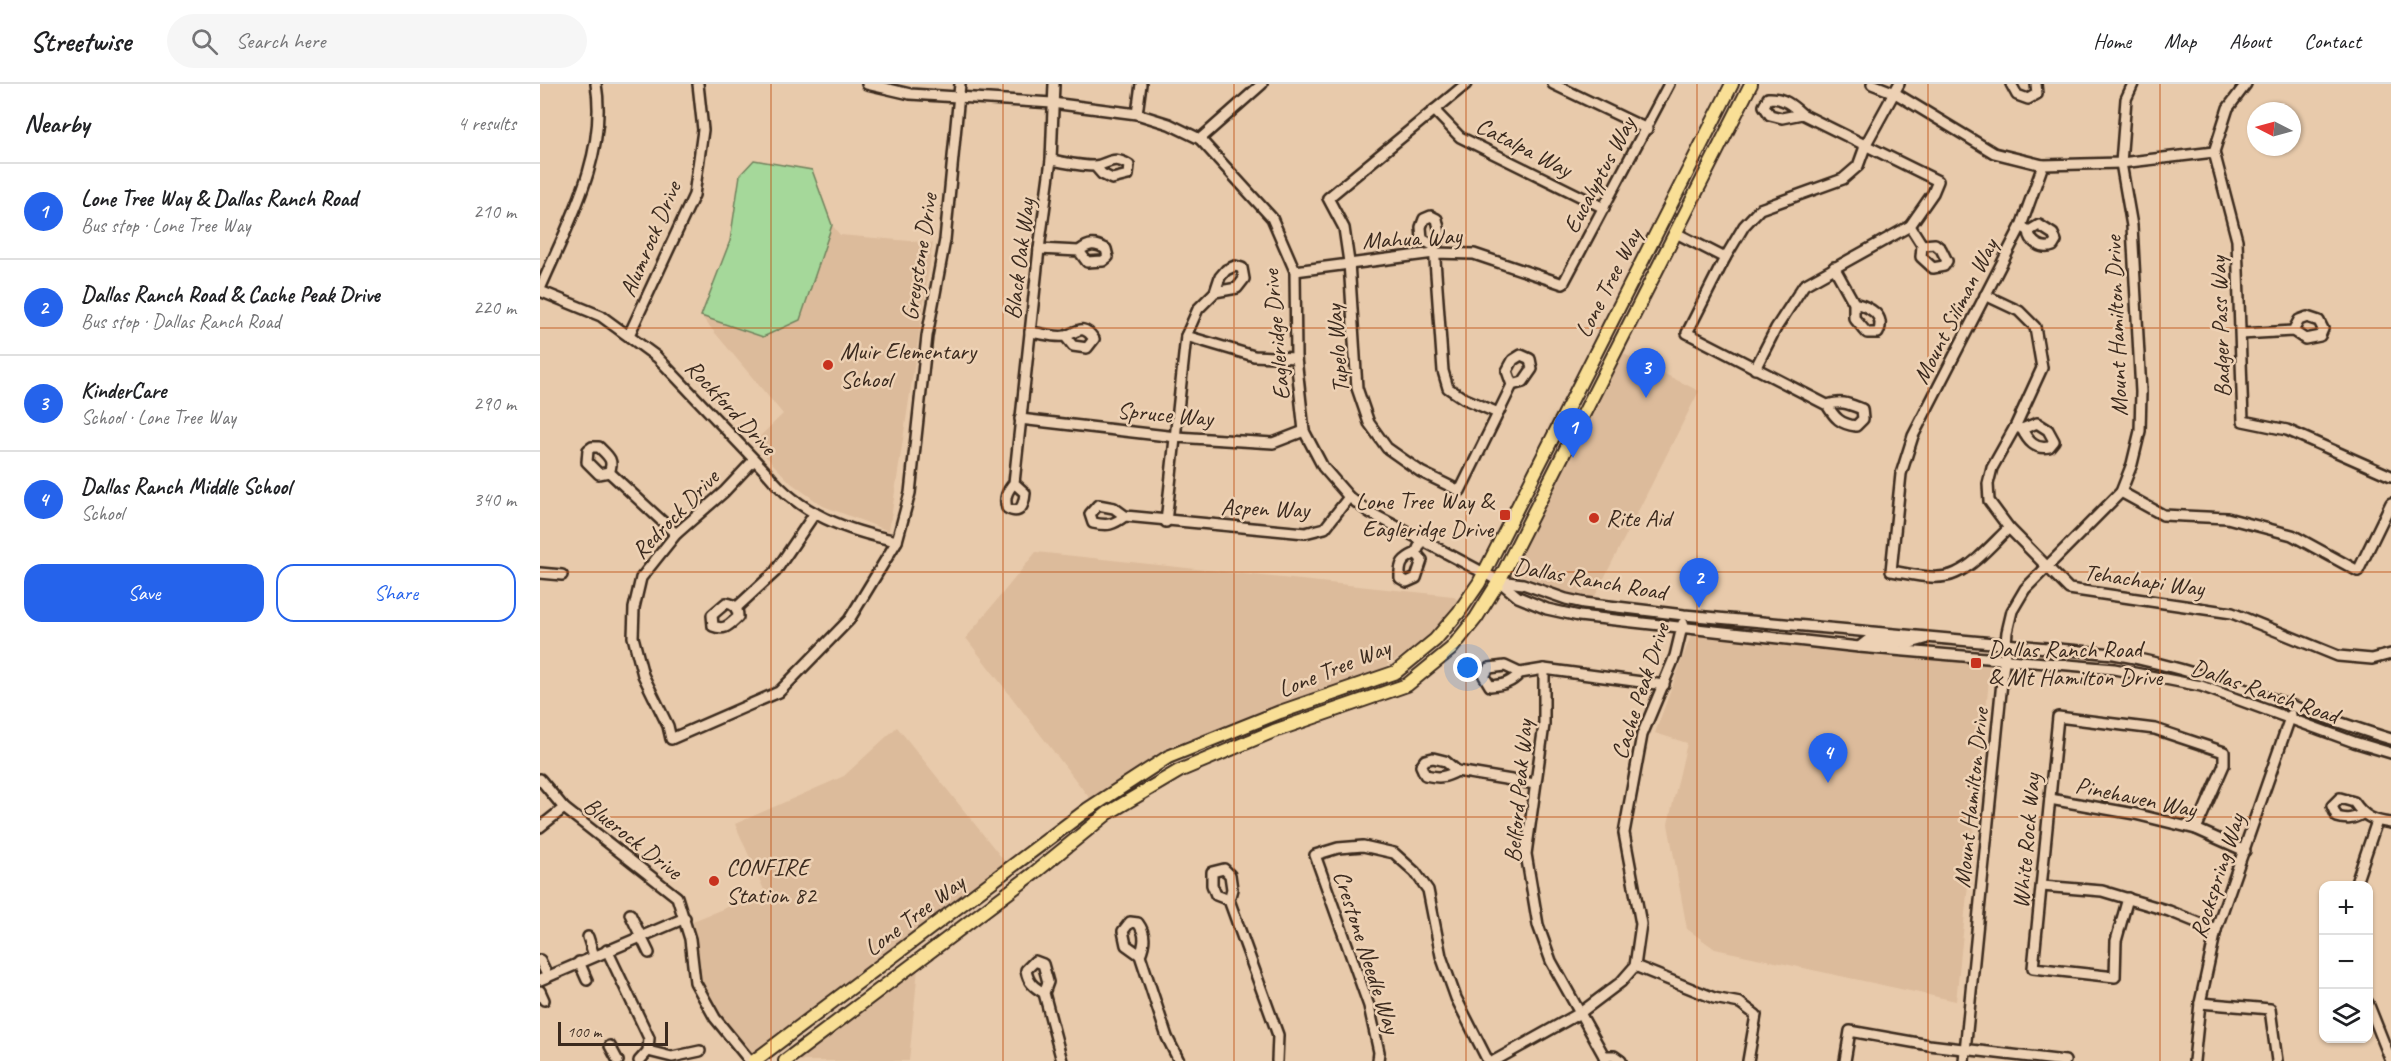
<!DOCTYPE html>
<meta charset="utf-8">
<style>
:root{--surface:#fff;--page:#f6f6f6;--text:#202124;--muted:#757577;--line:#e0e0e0;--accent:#2563eb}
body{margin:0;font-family:Caveat,sans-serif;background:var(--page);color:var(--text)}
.controls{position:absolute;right:18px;bottom:18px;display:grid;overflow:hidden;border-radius:12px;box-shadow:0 2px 4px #0004}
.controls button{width:54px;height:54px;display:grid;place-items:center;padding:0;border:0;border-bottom:2px solid var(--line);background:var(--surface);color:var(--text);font:30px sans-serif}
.compass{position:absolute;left:1707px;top:18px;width:54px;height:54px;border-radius:50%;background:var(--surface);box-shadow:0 2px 4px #0004;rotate:276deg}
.scale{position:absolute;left:18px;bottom:15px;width:110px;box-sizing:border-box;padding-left:6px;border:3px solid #3b2a1e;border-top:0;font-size:16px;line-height:21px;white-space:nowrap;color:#3b2a1e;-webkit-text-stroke:4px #edd1b4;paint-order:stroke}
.you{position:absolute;left:928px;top:584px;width:21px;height:21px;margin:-15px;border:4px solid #fff;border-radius:50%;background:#1a73e8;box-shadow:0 0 0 9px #1a73e833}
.badge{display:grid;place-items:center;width:39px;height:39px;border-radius:50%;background:var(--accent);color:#fff;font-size:20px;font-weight:700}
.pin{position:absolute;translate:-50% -50px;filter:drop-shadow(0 2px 3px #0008)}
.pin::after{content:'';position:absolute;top:32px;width:21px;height:18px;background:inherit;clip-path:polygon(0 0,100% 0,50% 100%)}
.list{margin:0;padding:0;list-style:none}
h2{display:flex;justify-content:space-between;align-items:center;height:78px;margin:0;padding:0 24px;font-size:26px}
h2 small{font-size:20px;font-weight:400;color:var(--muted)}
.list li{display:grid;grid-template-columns:39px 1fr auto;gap:18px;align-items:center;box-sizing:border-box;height:96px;padding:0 24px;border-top:2px solid var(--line)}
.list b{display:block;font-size:22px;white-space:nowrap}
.list p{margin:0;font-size:20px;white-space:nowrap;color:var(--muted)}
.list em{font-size:20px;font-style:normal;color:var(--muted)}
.actions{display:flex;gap:12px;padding:18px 24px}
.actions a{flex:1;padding:14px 0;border:2px solid var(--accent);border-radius:18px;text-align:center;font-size:21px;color:var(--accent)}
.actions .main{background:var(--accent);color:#fff}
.icon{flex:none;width:33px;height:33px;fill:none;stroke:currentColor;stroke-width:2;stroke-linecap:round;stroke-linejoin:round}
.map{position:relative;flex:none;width:1851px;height:977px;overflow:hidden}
header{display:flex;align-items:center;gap:36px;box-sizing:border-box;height:84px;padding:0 30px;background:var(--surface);border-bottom:2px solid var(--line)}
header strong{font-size:28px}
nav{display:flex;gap:33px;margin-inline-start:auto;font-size:21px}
.search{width:420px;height:54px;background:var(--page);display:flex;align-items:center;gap:15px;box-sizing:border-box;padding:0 21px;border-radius:33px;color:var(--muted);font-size:22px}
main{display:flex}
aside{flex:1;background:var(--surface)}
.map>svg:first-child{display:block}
.built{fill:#dcbb9b}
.green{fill:#a5d89a;stroke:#70815c;stroke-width:1.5}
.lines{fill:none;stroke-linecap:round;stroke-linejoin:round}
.minor-casing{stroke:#3b2a1e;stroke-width:14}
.major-casing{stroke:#3b2a1e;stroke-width:16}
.minor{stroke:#edd1b4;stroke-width:9}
.major{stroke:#f9df96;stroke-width:12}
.grid{fill:none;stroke:#bd4d10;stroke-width:1.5;stroke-opacity:0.55}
.poi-dot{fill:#c8321e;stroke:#edd1b4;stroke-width:2}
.labels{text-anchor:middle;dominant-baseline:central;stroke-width:5;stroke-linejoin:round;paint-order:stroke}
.street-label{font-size:24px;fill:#3b2a1e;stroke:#edd1b4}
.poi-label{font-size:24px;fill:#3b2a1e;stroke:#edd1b4;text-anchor:start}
</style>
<header>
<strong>Streetwise</strong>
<div class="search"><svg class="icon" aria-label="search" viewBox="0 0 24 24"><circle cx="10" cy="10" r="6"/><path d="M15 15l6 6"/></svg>Search here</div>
<nav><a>Home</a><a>Map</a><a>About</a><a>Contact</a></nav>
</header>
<main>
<aside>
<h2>Nearby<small>4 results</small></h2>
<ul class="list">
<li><span class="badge">1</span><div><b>Lone Tree Way &amp; Dallas Ranch Road</b><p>Bus stop · Lone Tree Way</p></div><em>210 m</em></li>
<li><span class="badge">2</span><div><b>Dallas Ranch Road &amp; Cache Peak Drive</b><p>Bus stop · Dallas Ranch Road</p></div><em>220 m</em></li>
<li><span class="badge">3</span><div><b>KinderCare</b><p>School · Lone Tree Way</p></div><em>290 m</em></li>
<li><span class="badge">4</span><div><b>Dallas Ranch Middle School</b><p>School</p></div><em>340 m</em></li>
</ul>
<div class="actions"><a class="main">Save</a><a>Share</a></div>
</aside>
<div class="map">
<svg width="1851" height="977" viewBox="0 0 1851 977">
<rect width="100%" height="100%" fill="#e8caab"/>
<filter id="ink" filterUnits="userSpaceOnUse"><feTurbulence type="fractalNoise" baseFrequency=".0167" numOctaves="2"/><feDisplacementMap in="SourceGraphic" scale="12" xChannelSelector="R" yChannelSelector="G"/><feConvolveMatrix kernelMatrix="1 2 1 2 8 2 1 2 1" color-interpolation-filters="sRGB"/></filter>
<g filter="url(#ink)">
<!-- built -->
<g class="built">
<polygon points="214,76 272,86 292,141 300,151 393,159 349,447 283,422 251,399 213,359 243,330 161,232 190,157 200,91"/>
<polygon points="1080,268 1159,307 1054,514 1029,510 970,486"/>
<polygon points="496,468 913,512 921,519 895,548 873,565 836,588 626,664 551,716 426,554"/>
<polygon points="1154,543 1451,577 1416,917 1175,865 1147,845 1128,740 1147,659 1115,649"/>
<polygon points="357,643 466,779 211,973 169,917 162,902 159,884 153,837 225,808 195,740 304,692"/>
<polygon points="378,884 369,977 254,977"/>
</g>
<!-- green -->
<polygon class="green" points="214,76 272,86 292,141 260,236 223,253 161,232 190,157 200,91"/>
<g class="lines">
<defs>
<g id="minor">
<polyline points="327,0 370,10 512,19 597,30 629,40 660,55 732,134 755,187 756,274 764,347 783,383 809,413 829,428 959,497 978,513 1007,525 1039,532 1319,563 1574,585 1661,602 1814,658 1851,669"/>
<polyline points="926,0 788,114 804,144 809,178 817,304 829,339 847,364 881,388 920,407 972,301 967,287 973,276 981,271 990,275 992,285 983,298 972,301"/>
<polyline points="1013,0 1107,45"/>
<polyline points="1332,0 1355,9 1454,69 1503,81 1581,79 1674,68"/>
<polyline points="1471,0 1477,11 1488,15 1497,10 1496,0"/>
<polyline points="1706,0 1688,24 1674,68 1697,156 1703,337 1747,346 1851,392"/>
<polyline points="894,26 920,53 1064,124"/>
<polyline points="597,30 601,0"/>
<polyline points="660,55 722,0"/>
<path d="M511 76C524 78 540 82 554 82 569 81 571 70 589 81L588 91 572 95 562 90 555 82"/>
<polyline points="1370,142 1382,161 1381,173 1393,184 1404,182 1407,177 1401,165 1395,160 1382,161"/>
<path d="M1481 142 1489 147C1490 159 1502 166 1513 162L1516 157 1513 150 1499 141 1489 147"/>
<polyline points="1136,149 1185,174"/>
<polyline points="894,162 882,155 881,143 884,135 891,132 897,135 901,154 894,162 903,287 908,304 923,314 958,329"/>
<path d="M499 165 539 167C549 159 555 159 566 165L568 173 563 177 547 178 539 167"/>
<path d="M1294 183 1314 219V234L1327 249H1338C1346 231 1330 223 1314 219"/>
<polyline points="755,187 894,169 934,170 1023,200 1129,0"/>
<path d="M0 205C27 142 68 71 56 0"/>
<path d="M0 207 61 232 117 273 227 389C259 430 308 447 357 457"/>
<polyline points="1445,211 1479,227 1495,243 1502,284 1475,343 1452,384 1448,400 1449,417 1469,444 1529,505 1692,529 1798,572 1832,575 1851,570"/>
<path d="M490 248C500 249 515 254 525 252 537 249 542 238 554 255L547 264 533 262 525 252"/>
<polyline points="1701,250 1753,247 1765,255 1780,252 1783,245 1779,237 1767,233 1759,236 1753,247"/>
<polyline points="89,251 154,111 163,46 158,0"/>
<polyline points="646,252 714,272 756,274"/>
<path d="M1215 285 1236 244 1264 201 1370 142 1393 109 1398 97 1262 30C1252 21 1243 13 1228 14L1224 22 1230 31 1242 34 1262 30"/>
<path d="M1287 321C1301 316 1309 320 1322 325L1323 335 1316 342C1300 340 1295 334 1287 321L1147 249 1185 174 1204 142 1220 125 1303 95 1318 82 1326 60 1359 0"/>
<polyline points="480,335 636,353 733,359 764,347"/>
<path d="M1475 343 1482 345C1488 357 1495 366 1509 363L1514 357 1508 346 1497 339 1482 345"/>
<path d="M52 363H59C67 371 75 376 69 388L59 390 47 378 48 366Z"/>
<polyline points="214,376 184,408 136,450 101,494 94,524 93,553 103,591 128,642 131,655 239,608 309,536 357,457 370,409 387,252 405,156 420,0"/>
<polyline points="69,388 136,450"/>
<path d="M474 399 485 409C484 420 481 432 467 424 464 414 467 407 474 399L499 165 511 76 514 0"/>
<polyline points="1581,408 1623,431 1687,434 1752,451 1818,487 1851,419"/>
<path d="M585 432C573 441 568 442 553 439L550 430 558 421 574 424 585 432 765 449 785 444 809 413"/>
<polyline points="626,438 646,252 658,225 675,208 680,193 686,186 695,182 702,184 704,195 697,204 675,208"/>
<path d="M1469 444C1453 459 1436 480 1416 489 1397 498 1371 490 1351 487L1361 390 1373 352 1481 142 1503 81"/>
<path d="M876 469 882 476 876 494 867 498 860 494C859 479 863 475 876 469L882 456"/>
<polyline points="0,489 22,491"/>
<path d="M959 497 983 500 1026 515 1044 519 1144 531 1574 570C1670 587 1758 627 1851 655"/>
<path d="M186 519C195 520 198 525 198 533 189 541 185 547 173 542L172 531Z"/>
<polyline points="196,524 235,488 275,429"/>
<polyline points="1319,563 1328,556 1371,559 1385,555"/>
<polyline points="1004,585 1004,641 986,770 998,841 1011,877 1064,972 1065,977"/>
<path d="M980 589C971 599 964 601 950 602L944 592 949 584 965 582 980 589 1004 585 1124 601"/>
<path d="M917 687C905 694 898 694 885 691L881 682 885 676 893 674 905 677 917 687 995 700"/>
<polyline points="0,695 24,724 137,813 150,855 155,898 175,934 210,977"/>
<polyline points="1510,715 1595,730 1656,745 1705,767"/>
<path d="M1822 730C1813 735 1807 736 1797 733L1792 722 1800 714 1814 718C1824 733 1834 737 1851 739"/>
<polyline points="0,743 24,724"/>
<polyline points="1502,802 1562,807 1629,827 1676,846"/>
<polyline points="1815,802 1837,737"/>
<polyline points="1588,814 1576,857 1575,893 1493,884 1518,633 1615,645 1684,668 1684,681 1656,745"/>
<polyline points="689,816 676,811 672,801 672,788 684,785 690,791 692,805 689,816 738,951 737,977"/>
<polyline points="90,830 109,869"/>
<polyline points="48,853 54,872"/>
<polyline points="67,866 109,954 108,967 99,977"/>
<path d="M600 871C605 859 606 850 598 839L590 838 583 847 586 861 600 871 627 953 639 977"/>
<polyline points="0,876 8,893"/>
<polyline points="39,878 47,896"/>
<polyline points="1095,882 1174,914 1200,919 1216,931 1208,977"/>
<polyline points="0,896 145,834"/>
<polyline points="0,907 4,916"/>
<path d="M504 909C494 903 488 899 486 886L495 877 503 880 508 898 504 909 522 977"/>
<polyline points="1660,919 1730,925 1737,977"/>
<polyline points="1828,919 1851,977"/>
<polyline points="70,962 78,977"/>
<polyline points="108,967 132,973 160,967"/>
<polyline points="1064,972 1074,972 1081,977"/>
<polyline points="838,977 839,968 829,922 775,771 798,764 823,762 854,769 875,788 888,806 901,872 916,914 948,977"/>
<polyline points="954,977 1040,929 1081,898 1095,882 1101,840 1084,749 1102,651 1135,572 1143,539"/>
<polyline points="1305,977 1310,947 1389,961 1525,977"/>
<polyline points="1424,977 1467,548 1472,527 1485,505 1581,408 1592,380 1600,347 1601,308 1592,142 1581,79 1586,15 1593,0"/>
<polyline points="1654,977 1660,919 1676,846 1751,631"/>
</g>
<g id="major">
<polyline points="214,977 548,725 628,673 740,628 856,588 895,556 919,528 939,499 1192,0"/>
<polyline points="245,977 493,790 568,729 639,687 734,647 867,601 911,565 936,534 959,497 1211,0"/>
</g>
</defs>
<!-- minor casing -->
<use href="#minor" class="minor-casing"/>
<!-- major casing -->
<use href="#major" class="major-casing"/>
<!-- minor -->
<use href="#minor" class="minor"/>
<!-- major -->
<use href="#major" class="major"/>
</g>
</g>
<!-- grid -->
<path class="grid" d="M231 0V977M463 0V977M694 0V977M926 0V977M1157 0V977M1388 0V977M1620 0V977M0 244H1851M0 488H1851M0 733H1851"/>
<!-- markers -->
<g class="poi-dot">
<circle cx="288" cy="281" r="6"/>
<rect x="959" y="425" width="12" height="12" rx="3"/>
<circle cx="1054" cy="434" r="6"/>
<rect x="1430" y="573" width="12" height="12" rx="3"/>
<circle cx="174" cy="797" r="6"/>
</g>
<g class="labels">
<!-- street labels -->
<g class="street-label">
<text transform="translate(984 63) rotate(27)">Catalpa Way</text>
<text transform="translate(1059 91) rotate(-62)">Eucalyptus Way</text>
<text transform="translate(872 154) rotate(-3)">Mahua Way</text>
<text transform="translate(110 155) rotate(-67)">Alumrock Drive</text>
<text transform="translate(379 173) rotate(-81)">Greystone Drive</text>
<text transform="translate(479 175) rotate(-83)">Black Oak Way</text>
<text transform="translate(1068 199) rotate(-63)">Lone Tree Way</text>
<text transform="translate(1415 227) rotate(-63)">Mount Siliman Way</text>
<text transform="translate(1576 242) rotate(-92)">Mount Hamilton Drive</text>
<text transform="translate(1680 243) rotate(-92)">Badger Pass Way</text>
<text transform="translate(736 251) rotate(-95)">Eagleridge Drive</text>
<text transform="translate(797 265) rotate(-95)">Tupelo Way</text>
<text transform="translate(191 323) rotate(47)">Rockford Drive</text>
<text transform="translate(625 330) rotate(5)">Spruce Way</text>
<text transform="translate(725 424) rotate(2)">Aspen Way</text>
<text transform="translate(135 430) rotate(-46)">Redrock Drive</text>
<text transform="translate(1050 495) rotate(10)">Dallas Ranch Road</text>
<text transform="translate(1604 496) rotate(8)">Tehachapi Way</text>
<text transform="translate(794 584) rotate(-22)">Lone Tree Way</text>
<text transform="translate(1100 607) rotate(-72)">Cache Peak Drive</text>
<text transform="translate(1725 607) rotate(19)">Dallas Ranch Road</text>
<text transform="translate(978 707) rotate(-85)">Belford Peak Way</text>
<text transform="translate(1596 713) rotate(12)">Pinehaven Way</text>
<text transform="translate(1431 714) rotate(-84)">Mount Hamilton Drive</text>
<text transform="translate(93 754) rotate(38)">Bluerock Drive</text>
<text transform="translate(1486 757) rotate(-85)">White Rock Way</text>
<text transform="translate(1677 792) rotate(-72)">Rockspring Way</text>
<text transform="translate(374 831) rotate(-37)">Lone Tree Way</text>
<text transform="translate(827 868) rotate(72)">Crestone Needle Way</text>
</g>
<!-- poi labels -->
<g class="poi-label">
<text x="300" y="267">Muir Elementary<tspan x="300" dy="28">School</tspan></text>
<text x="953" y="417" text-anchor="end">Lone Tree Way &amp;<tspan x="953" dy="28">Eagleridge Drive</tspan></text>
<text x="1066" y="434">Rite Aid</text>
<text x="1448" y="565">Dallas Ranch Road<tspan x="1448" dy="28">&amp; Mt Hamilton Drive</tspan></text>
<text x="186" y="783">CONFIRE<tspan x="186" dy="28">Station 82</tspan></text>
</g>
</g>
</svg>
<div class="controls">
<button>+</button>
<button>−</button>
<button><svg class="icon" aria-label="layers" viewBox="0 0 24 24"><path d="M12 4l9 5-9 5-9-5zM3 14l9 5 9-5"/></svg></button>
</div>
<svg class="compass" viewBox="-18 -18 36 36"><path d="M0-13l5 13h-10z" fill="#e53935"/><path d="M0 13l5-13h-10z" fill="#757577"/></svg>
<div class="scale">100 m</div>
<div class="you"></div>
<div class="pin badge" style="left:1033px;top:374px">1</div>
<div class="pin badge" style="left:1159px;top:524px">2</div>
<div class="pin badge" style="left:1106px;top:314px">3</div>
<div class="pin badge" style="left:1288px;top:699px">4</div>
</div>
</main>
